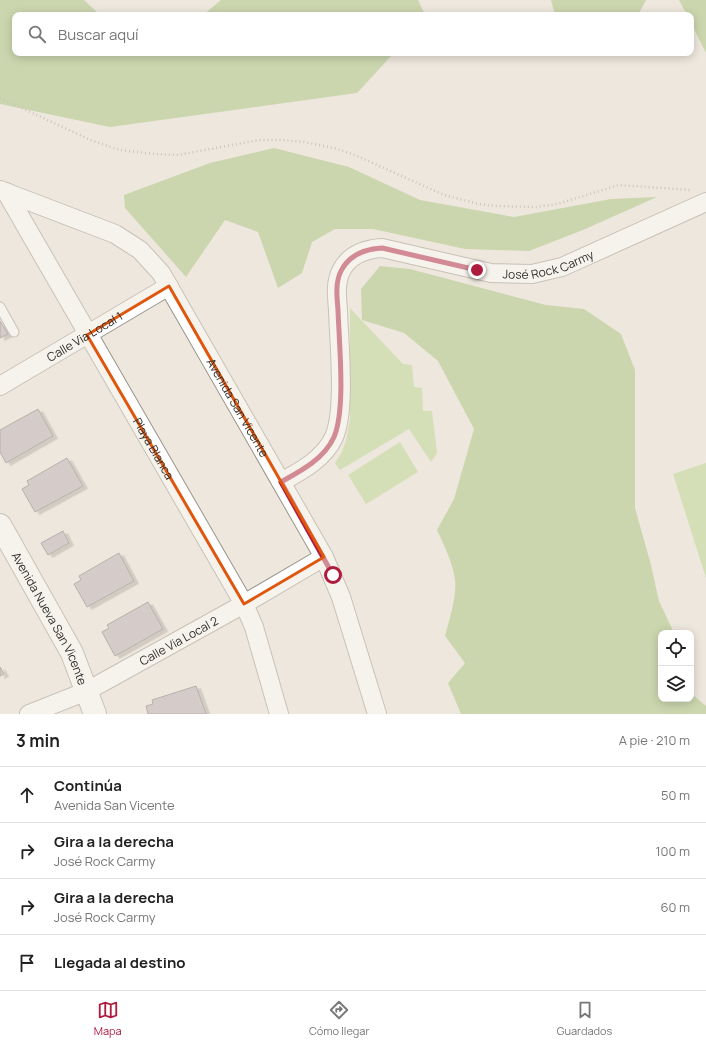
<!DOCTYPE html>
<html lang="es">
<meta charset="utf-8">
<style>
:root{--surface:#fff;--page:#f2f2f2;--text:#222;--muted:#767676;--line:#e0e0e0;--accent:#af1b3d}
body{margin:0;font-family:Manrope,sans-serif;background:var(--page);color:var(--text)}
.controls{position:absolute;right:12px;bottom:12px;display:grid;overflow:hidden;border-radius:8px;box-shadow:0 2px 10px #0003}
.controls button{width:36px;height:36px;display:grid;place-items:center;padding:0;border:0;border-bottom:1px solid var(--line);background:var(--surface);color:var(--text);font:20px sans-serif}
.stop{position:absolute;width:12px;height:12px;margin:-9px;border:3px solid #af1b3d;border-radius:50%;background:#fff}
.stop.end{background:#af1b3d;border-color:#fff;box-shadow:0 1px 4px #0008}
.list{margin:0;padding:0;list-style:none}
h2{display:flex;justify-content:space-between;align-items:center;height:52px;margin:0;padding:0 16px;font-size:17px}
h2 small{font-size:13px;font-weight:400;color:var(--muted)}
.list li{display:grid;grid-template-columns:26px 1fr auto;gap:12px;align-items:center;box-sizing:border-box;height:56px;padding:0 16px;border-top:1px solid var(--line)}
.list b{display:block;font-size:15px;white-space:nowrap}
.list p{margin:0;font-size:13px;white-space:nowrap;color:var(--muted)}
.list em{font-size:13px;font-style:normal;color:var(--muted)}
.icon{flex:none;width:22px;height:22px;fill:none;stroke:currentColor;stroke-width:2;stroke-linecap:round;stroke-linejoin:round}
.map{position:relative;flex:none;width:706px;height:714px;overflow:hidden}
.search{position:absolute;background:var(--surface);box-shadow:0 2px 10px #0003;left:12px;right:12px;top:12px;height:44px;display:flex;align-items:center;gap:10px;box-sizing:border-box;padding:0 14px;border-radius:8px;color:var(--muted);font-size:15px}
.sheet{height:276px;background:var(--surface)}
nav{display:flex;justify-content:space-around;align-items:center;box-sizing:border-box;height:56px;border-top:1px solid var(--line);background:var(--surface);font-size:11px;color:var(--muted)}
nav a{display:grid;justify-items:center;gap:2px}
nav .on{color:var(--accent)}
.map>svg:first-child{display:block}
.green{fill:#b3d58c}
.forest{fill:#a0c277}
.building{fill:#b6abb2;stroke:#766c73;filter:url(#shadow)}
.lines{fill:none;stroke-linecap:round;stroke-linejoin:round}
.lane-casing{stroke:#9a948b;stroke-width:11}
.street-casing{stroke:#9a948b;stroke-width:20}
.secondary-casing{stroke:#9a948b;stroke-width:24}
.path{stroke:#a19b94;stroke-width:2.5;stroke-dasharray:1 3;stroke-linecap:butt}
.lane{stroke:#fff;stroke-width:9}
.street{stroke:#fff;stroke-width:18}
.secondary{stroke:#fff;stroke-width:22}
.route{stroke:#af1b3d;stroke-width:5}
.marked{fill:none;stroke:#df570e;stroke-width:3;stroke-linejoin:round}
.labels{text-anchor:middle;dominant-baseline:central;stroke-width:3;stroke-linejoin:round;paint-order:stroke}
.street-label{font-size:12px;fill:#322f2b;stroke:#eee7dd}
</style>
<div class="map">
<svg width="706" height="714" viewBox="0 0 706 714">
<defs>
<filter id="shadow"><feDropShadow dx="4.5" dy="2.5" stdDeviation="0" flood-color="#0004"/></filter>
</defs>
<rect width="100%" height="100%" fill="#eee7dd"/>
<!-- green -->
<g class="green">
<polygon points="350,308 403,364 412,365 414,387 422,388 423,411 432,411 437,453 431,462 409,429 340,470 335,463 342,452 346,441 350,419"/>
<polygon points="400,442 418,472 366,504 348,475"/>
<polygon points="706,463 706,578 673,474"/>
</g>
<!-- forest -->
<g class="forest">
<polygon points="0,0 84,0 100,15 15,15 15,53 394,53 357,93 110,127 0,104"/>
<polygon points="221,0 418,0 425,15 203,15"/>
<polygon points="551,0 646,0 638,15 555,15"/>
<polygon points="679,0 706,0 706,53 691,23 691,15 687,15"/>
<polygon points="274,148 349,167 420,200 514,217 611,199 657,197 583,230 529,251 465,249 373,229 335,229 312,242 302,273 278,288 258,232 225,220 186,277 125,208 124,195 210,163"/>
<path d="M380 266 410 269 546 305 584 309 621 334 635 370V508L651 565 659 601 674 633H661V699H691V680L692 694 706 706V714H461L448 683 465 663 445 636C449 620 457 597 455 580 453 563 444 545 437 530L454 499 474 429 438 361 404 333 362 320 361 289Z"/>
</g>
<!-- building -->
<g class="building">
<polygon points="0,321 8,334 0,338"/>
<polygon points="38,409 53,436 6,463 0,452 0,430"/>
<polygon points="67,458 83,486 35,512 22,489 29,485 27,481"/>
<polygon points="63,531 69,543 48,555 41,543"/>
<polygon points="119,553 134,581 87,607 74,584 81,580 79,576"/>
<polygon points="148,602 163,629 115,656 102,632 109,628 107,625"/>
<polygon points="0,667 4,674 0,676"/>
<polygon points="196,686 206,714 148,714 146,706 153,704 152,700"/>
</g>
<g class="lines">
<defs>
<polyline id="lane" points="0,307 14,332"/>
<g id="street">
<path id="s1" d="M0 190 115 234 140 250 161 273 324 557 341 597 377 714"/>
<path id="s2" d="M6 192 244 604 254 627 279 714"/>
<path id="s3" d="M0 386 169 286"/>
<path id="s4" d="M281 482C301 471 324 459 334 437 346 410 339 343 338 310 337 297 335 283 341 271 349 255 365 249 382 248L491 273 532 274 562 267 706 202"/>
<path id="s5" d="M29 714 87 691 244 604 324 557"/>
</g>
<g id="secondary">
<path id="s6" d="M0 525 72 653 95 714"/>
</g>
</defs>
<!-- lane casing -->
<use href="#lane" class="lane-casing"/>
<!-- street casing -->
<use href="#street" class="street-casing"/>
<!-- secondary casing -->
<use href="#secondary" class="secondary-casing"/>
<!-- path -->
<polyline class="path" points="0,98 93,141 120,150 154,154 178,155 259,140 281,140 304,142 334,148 355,155 444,195 479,204 496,206 536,207 557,204 619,185 690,190"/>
<!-- lane -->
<use href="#lane" class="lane"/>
<!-- street -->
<use href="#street" class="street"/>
<!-- secondary -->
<use href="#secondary" class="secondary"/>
</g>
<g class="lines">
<!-- route -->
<path class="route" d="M333 575 281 482C301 471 324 459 334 437 346 409 339 343 338 310 337 297 335 283 341 271 349 255 365 249 382 248L477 270"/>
</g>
<!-- marked area -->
<path d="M0 0H706V714H0ZM169 286 324 557 244 604 87 335Z" fill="#eee7dd" fill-opacity=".55" fill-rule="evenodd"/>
<path class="marked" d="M169 286 324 557 244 604 87 335Z"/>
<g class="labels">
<!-- street labels -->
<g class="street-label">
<text stroke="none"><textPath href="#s4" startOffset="458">José Rock Carmy</textPath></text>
<text stroke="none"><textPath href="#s3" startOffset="98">Calle Via Local 1</textPath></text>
<text stroke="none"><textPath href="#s1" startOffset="339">Avenida San Vicente</textPath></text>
<text stroke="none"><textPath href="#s2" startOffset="296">Playa Blanca</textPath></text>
<text stroke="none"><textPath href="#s6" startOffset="106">Avenida Nueva San Vicente</textPath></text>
<text stroke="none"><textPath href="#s5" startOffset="167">Calle Via Local 2</textPath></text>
</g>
</g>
</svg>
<div class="controls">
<button><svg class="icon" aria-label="locate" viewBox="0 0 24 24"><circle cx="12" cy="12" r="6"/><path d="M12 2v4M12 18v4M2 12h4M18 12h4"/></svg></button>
<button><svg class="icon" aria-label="layers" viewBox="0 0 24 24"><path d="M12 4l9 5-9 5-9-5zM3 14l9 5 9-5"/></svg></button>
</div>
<div class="stop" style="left:333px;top:575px"></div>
<div class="stop end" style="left:477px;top:270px"></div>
<div class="search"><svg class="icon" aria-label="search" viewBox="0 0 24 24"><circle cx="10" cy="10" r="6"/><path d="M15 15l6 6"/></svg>Buscar aquí</div>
</div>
<section class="sheet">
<h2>3 min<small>A pie · 210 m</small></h2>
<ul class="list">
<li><svg class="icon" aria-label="ahead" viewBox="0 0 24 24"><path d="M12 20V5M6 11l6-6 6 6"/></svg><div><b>Continúa</b><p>Avenida San Vicente</p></div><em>50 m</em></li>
<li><svg class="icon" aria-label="right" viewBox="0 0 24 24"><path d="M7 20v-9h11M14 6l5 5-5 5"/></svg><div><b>Gira a la derecha</b><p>José Rock Carmy</p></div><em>100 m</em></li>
<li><svg class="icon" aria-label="right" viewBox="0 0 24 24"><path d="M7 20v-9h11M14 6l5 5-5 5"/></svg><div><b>Gira a la derecha</b><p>José Rock Carmy</p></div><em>60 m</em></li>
<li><svg class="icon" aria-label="arrive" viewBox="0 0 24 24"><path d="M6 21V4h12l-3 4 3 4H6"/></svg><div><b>Llegada al destino</b></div></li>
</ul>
</section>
<nav>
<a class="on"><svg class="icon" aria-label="map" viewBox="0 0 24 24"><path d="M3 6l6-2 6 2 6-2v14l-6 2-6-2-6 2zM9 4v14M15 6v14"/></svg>Mapa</a>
<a><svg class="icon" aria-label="directions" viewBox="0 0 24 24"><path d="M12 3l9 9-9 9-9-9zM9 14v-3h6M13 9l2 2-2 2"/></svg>Cómo llegar</a>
<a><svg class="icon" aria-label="saved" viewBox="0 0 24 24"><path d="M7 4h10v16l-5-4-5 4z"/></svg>Guardados</a>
</nav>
